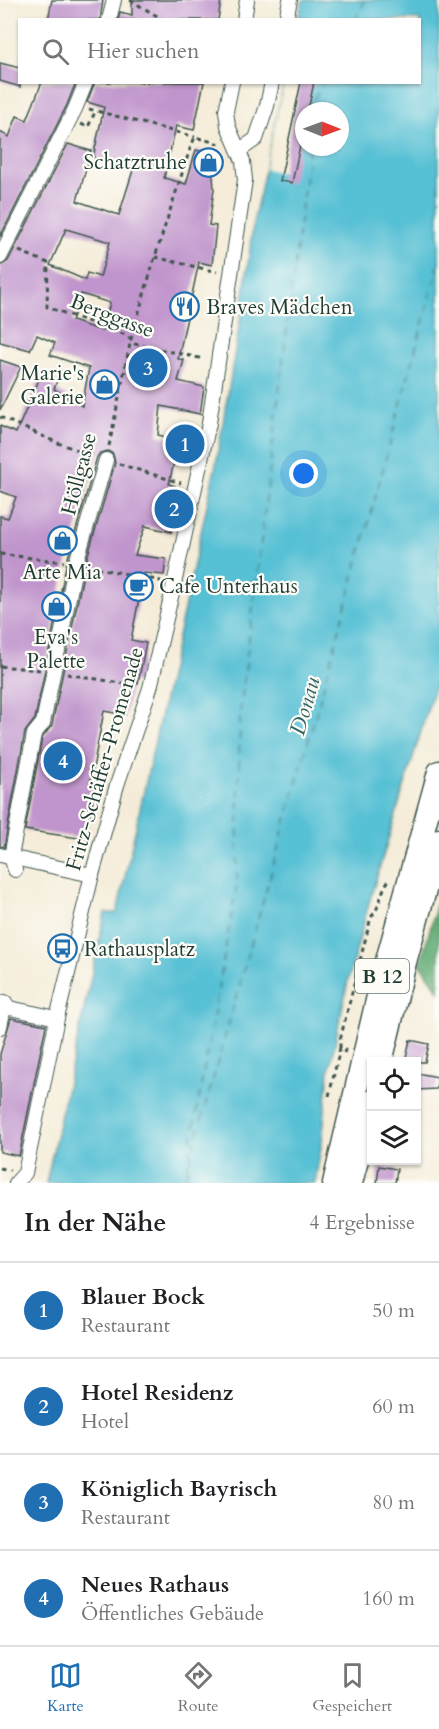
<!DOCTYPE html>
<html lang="de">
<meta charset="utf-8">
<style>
:root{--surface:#fff;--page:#f2f2f2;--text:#202124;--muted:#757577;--line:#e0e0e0;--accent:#1f6fb2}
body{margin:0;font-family:Cardo,serif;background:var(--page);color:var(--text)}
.controls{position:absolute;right:18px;bottom:18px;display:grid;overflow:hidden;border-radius:0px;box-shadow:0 2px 4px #0004}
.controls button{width:54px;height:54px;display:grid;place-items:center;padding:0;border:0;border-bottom:2px solid var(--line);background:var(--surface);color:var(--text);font:30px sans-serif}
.compass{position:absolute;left:295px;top:102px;width:54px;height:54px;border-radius:50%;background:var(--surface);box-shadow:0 2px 4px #0004;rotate:91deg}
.you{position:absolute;left:304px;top:474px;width:21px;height:21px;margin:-15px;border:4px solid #fff;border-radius:50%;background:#1a73e8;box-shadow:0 0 0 9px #1a73e833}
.badge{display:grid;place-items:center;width:39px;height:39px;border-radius:50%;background:var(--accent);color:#fff;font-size:20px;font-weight:700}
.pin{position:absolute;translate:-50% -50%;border:3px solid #fff;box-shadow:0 2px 6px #0006}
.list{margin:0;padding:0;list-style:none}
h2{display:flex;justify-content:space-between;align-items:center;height:78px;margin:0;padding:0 24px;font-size:26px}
h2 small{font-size:20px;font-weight:400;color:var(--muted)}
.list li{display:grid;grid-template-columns:39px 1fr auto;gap:18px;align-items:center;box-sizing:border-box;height:96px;padding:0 24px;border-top:2px solid var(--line)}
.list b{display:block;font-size:22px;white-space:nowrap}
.list p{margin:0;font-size:20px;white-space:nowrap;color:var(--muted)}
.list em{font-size:20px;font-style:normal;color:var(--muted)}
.icon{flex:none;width:33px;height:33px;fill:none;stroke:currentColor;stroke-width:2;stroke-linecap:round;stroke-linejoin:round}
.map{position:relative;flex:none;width:439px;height:1183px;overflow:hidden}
.search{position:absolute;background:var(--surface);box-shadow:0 2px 4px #0004;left:18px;right:18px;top:18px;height:66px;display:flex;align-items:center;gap:15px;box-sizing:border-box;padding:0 21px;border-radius:0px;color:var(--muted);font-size:22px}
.sheet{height:462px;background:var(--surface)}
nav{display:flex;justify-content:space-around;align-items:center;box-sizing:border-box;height:84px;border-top:2px solid var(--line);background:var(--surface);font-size:16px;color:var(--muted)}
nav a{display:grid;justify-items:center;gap:3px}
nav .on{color:var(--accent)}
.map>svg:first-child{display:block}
.forest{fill:#62ac74;stroke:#407454;stroke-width:1.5}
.water{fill:#57c0d4;stroke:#3b7e84;stroke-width:1.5;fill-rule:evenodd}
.pier{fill:#f4ecd8}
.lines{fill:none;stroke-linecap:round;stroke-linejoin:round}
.ferry{stroke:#306464;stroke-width:1.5;stroke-dasharray:8 6;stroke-linecap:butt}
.building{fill:#c094cc;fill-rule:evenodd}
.street-casing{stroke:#3f574d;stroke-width:16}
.primary-casing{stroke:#3f574d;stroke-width:25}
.path{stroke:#3f574d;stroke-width:3;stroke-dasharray:4.5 4.5;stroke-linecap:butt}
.street{stroke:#fff;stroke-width:14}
.primary{stroke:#fff;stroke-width:22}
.labels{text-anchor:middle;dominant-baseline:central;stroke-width:4.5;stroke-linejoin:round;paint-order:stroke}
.shield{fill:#fdfcf7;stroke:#62766e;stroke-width:1.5}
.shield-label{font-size:20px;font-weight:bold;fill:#1f3d34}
.poi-label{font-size:21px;fill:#1f3d34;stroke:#fdfcf7;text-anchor:start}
.street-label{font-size:21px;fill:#1f3d34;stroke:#fdfcf7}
.water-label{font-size:22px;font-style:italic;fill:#306464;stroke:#fdfcf7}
</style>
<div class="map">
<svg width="439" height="1183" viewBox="0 0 439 1183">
<rect width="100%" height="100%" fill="#fdfcf7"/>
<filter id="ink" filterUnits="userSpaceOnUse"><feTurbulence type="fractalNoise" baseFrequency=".0167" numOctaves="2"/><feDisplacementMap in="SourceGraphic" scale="12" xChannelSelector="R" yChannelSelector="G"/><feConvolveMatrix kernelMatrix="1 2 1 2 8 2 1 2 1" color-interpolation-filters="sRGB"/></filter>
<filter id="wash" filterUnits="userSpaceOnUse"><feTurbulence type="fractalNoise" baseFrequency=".008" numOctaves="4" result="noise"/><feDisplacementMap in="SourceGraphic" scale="24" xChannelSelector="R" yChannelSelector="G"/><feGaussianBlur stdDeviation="1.35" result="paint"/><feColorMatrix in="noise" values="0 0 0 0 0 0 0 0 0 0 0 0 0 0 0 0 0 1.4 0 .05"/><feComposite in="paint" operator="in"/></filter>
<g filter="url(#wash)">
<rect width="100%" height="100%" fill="#f4ecd8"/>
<!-- forest -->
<polygon class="forest" points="439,897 439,991 420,964"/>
<!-- water -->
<path class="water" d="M303 0H439V672L371 896 348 981 329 1071 322 1142 315 1183H46L105 913H117L216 464 241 315 254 219 284 83 420 82V20L298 19ZM304 111H340V147H304Z"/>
<!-- pier -->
<polygon class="pier" points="284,83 314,83 304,111 304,127 294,172 288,174 265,169"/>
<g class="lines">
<!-- ferry -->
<g class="ferry">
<polyline points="355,20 365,0"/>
<polyline points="308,111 323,82"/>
<polyline points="186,1175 333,653 439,263"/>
<polyline points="184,1183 237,883 240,713 309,147"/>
</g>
</g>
<g id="blocks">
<!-- building -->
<g class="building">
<polygon points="52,0 103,0 100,20 48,20"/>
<polygon points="132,0 221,0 218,20 118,20 120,12 132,15"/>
<polygon points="0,63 20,68 20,87 0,81"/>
<polygon points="42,82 76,82 67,105 0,237 0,132 9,137 17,116 27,120"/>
<path d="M95 82H204L194 130 176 126 164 178 186 184 196 150 211 154 214 189 209 225 216 226 212 265 199 262 178 359 184 360 178 381 204 387 200 414 161 406 158 435 179 440 169 484 175 486 171 502 177 504 171 532 145 526 135 555 166 559 164 575 144 573 131 640 146 643 138 683 132 682 125 715 104 711 90 784 96 785 85 839 25 830 42 738 52 725 85 565 115 463 113 454 108 451 100 453 97 457 67 561 35 719 25 732 4 847 0 846V516L8 518 16 497 0 491V426L16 433 41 375 57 381 54 389 82 406 89 368 50 355 55 343 37 335 30 350 0 342V266L8 261 68 144 91 151 77 201 119 215 134 167 93 158 104 107 87 102ZM66 229 110 242 100 277 87 273 85 280 50 265ZM81 294 110 303 102 331 72 321Z"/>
<polygon points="301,82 314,82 308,111 304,111 304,127 292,183 280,181"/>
<polygon points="0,360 21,367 0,410"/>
<polygon points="11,1018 46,1025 19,1156 0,1152 0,1054"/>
<polygon points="410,1040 429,1044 425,1062 405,1062"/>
<polygon points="417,1073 438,1077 436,1089 417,1090"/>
<polygon points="379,1166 397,1169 395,1183 377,1183"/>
</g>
</g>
</g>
<g filter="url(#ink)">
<use href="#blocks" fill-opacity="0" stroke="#3f574d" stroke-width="1.5"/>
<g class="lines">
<defs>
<g id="street">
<polyline points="109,20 114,0"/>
<polyline points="244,20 247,0"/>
<polyline points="286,20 290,0"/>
<polyline points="240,150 256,139 267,106 272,82"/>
<polyline points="0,257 75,109 86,82"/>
<polyline points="0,855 92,875"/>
<polyline points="15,870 11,857 34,734 43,723 76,563 106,460"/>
<polyline points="0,1006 57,1018"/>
<polyline points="0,1027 5,1002"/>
<polyline points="16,1183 25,1173 57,1018 92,875 117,785 150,688 174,584 209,423 245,180 243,161 228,126 226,111 232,82"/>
</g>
<g id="primary">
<polyline points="381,1062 405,962 439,840"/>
<polyline points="334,1183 383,975 439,772"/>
<polyline points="351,1183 372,1101"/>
</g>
</defs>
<!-- street casing -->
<use href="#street" class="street-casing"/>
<!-- primary casing -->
<use href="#primary" class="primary-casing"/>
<!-- path -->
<g class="path">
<polyline points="130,0 164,20"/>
<polyline points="89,109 195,137"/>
<polyline points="81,124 88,127 95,112"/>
<polyline points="19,251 48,263 47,307 126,335 135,344 204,359"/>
<polyline points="155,257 217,272"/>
<polyline points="0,417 58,443 92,455"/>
<polyline points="109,446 131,339 155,257 190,149 195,137 220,144"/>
<polyline points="119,464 181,483"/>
<polyline points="0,554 64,562"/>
<polyline points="88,566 161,581"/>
<polyline points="0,666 40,670"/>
<polyline points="67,674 138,686"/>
<path d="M340 1048V1040L371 917C382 906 380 889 390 879"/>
<polyline points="329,1096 340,1048 345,1050 344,1053"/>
<polyline points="0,1168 10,1170"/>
</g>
<!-- street -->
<use href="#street" class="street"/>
<!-- primary -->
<use href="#primary" class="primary"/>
</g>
</g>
<!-- icons -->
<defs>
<symbol id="shop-ring" viewBox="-11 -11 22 22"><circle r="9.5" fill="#fdfcf7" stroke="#1f6fb2" stroke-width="1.5"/><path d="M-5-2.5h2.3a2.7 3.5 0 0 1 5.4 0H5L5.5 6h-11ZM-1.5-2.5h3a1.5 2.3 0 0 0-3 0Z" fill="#1f6fb2"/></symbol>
<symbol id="restaurant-ring" viewBox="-11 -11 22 22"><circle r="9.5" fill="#fdfcf7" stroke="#1f6fb2" stroke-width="1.5"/><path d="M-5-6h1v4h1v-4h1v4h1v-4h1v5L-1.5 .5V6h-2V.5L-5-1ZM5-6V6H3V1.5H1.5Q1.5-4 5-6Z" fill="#1f6fb2"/></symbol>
<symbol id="cafe-ring" viewBox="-11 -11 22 22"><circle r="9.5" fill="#fdfcf7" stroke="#1f6fb2" stroke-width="1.5"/><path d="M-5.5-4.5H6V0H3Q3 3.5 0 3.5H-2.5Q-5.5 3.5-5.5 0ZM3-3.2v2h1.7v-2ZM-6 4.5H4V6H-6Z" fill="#1f6fb2"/></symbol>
<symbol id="bus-ring" viewBox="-11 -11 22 22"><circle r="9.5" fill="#fdfcf7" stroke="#1f6fb2" stroke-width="1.5"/><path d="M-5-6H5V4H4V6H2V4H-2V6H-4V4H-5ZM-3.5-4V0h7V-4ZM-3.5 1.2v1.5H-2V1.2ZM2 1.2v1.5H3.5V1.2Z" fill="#1f6fb2"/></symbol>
</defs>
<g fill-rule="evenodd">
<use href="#shop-ring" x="192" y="146" width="33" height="33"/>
<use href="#restaurant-ring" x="168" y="290" width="33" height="33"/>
<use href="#shop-ring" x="88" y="368" width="33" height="33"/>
<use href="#shop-ring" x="46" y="524" width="33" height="33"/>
<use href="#cafe-ring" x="122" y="570" width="33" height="33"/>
<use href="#shop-ring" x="40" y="590" width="33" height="33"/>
<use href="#bus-ring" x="46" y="932" width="33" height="33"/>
</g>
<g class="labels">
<!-- shield labels -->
<rect class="shield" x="355" y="959" width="54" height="34" rx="4.5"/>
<g class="shield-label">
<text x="382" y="976">B 12</text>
</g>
<!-- poi labels -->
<g class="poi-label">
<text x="187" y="162" text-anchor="end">Schatztruhe</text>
<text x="206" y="307">Braves Mädchen</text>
<text x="84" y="373" text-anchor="end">Marie's<tspan x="84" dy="24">Galerie</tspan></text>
<text x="62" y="572" text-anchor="middle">Arte Mia</text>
<text x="159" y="586">Cafe Unterhaus</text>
<text x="56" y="637" text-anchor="middle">Eva's<tspan x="56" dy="24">Palette</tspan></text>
<text x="84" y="949">Rathausplatz</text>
</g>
<!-- street labels -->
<g class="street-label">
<text transform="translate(112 316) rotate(21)">Berggasse</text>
<text transform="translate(79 474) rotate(-75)">Höllgasse</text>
<text transform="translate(105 759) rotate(-74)">Fritz-Schäffer-Promenade</text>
</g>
<!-- water labels -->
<g class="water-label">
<text transform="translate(305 706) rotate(-74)">Donau</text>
</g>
</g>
</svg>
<div class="controls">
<button><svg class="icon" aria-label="locate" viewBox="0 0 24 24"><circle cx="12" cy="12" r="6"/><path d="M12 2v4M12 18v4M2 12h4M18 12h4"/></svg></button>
<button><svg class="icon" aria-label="layers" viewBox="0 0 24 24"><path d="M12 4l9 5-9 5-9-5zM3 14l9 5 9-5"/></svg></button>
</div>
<svg class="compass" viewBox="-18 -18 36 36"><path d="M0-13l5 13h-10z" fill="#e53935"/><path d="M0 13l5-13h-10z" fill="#757577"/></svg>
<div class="you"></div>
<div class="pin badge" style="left:185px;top:444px">1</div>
<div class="pin badge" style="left:174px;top:509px">2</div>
<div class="pin badge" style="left:148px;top:368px">3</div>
<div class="pin badge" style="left:63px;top:761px">4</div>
<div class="search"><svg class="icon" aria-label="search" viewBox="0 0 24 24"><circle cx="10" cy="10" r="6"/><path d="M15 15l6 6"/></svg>Hier suchen</div>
</div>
<section class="sheet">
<h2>In der Nähe<small>4 Ergebnisse</small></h2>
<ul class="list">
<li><span class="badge">1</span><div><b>Blauer Bock</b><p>Restaurant</p></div><em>50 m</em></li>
<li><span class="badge">2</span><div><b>Hotel Residenz</b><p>Hotel</p></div><em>60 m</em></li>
<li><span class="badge">3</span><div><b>Königlich Bayrisch</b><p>Restaurant</p></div><em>80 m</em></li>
<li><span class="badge">4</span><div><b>Neues Rathaus</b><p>Öffentliches Gebäude</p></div><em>160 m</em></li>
</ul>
</section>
<nav>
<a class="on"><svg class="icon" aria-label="map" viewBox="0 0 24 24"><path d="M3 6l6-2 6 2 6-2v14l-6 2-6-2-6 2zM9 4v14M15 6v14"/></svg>Karte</a>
<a><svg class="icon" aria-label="directions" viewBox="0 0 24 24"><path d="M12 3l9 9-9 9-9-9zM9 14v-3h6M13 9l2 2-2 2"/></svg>Route</a>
<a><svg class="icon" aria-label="saved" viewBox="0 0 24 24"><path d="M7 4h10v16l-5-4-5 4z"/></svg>Gespeichert</a>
</nav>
